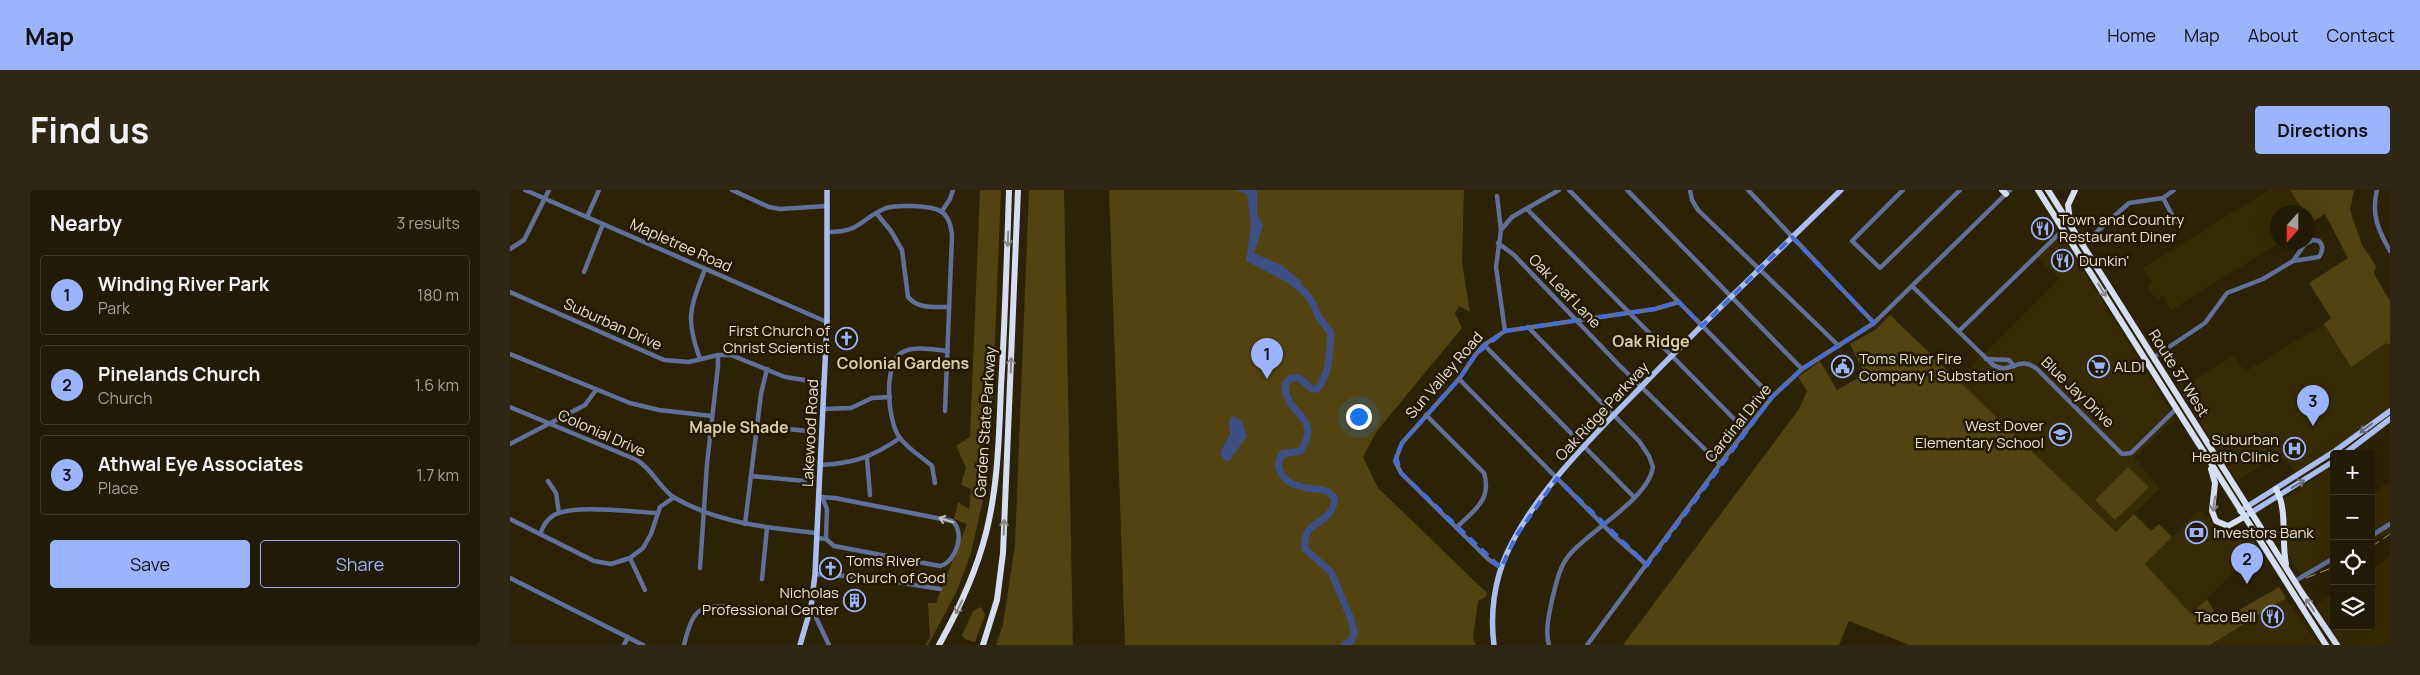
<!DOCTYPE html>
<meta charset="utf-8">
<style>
:root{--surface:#211a04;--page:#2d2713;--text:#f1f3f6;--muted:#a2a19a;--line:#3e3826;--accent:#9cb4fd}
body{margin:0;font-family:Manrope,sans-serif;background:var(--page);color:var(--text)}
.controls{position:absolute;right:15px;bottom:15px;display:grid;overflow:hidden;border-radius:5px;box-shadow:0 5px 20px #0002}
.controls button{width:45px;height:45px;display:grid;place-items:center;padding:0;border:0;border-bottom:1px solid var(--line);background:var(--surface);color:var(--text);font:25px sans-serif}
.compass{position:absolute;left:1760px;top:15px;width:45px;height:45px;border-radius:50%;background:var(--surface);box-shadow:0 5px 20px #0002;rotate:201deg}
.you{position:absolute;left:848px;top:226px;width:18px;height:18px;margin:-12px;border:4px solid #fff;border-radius:50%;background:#1a73e8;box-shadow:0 0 0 8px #1a73e833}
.badge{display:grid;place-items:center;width:32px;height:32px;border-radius:50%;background:var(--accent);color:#111;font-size:16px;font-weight:700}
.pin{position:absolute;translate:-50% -41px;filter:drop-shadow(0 1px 2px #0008)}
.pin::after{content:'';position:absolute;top:26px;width:18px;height:15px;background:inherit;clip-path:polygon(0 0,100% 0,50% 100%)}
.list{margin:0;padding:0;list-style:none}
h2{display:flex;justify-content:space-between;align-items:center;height:65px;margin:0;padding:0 20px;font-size:21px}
h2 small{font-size:16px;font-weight:400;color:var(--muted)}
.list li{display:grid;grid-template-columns:32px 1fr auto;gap:15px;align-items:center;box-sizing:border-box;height:80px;margin:0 10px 10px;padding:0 10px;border:1px solid var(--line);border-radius:5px}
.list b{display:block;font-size:19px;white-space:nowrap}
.list p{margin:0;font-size:16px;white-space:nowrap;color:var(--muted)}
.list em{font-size:16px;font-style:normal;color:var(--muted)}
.actions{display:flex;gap:10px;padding:15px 20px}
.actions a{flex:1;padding:11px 0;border:1px solid var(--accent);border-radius:5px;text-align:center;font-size:18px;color:var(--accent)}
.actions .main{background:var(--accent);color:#111}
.icon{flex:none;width:28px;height:28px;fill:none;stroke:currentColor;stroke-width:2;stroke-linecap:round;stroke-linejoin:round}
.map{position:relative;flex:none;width:1880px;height:455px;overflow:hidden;border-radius:5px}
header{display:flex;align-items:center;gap:30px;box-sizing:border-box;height:70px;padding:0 25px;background:var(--accent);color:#111}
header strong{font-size:24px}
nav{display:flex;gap:28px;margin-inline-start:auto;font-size:18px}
.intro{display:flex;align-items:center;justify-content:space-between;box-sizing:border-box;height:120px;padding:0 30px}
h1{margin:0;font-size:35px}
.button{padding:12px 22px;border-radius:5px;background:var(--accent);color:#111;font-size:18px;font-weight:700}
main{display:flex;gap:30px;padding:0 30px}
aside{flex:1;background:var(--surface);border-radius:5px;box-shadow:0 5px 20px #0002}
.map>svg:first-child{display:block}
.built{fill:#372b05}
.green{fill:#534311}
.water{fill:#3e4f86}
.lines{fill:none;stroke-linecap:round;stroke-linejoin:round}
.river{stroke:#3e4f86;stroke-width:7}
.minor{stroke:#616f99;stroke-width:4.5}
.major{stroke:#abbef2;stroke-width:5.5}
.highway{stroke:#d6def3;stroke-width:6}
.rail{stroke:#9f9883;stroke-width:1;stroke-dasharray:10 5;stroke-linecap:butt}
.oneway{stroke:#858586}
.oneway2{stroke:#666c79}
.oneway3{stroke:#c0c0c2}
.marked{fill:none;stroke:#466cd7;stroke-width:4;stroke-dasharray:10 6;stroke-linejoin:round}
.labels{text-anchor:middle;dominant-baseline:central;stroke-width:5;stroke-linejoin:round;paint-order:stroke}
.poi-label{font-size:15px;fill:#e9e3d3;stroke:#221900;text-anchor:start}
.street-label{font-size:15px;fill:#e9e3d3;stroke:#221900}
.neighbourhood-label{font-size:16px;font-weight:bold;fill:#d7ccab;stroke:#221900}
</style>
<header>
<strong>Map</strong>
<nav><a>Home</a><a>Map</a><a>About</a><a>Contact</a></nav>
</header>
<div class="intro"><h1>Find us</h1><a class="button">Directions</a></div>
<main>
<aside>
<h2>Nearby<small>3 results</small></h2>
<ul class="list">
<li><span class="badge">1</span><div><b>Winding River Park</b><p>Park</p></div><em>180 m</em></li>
<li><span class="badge">2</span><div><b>Pinelands Church</b><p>Church</p></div><em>1.6 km</em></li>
<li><span class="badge">3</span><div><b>Athwal Eye Associates</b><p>Place</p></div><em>1.7 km</em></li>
</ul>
<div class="actions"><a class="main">Save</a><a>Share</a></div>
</aside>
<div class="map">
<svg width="1880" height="455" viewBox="0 0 1880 455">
<rect width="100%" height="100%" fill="#2c2205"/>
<!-- built -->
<g class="built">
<polygon points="1759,0 1780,0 1794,22 1768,22 1768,52 1769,53 1661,120 1653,106 1647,110 1637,96 1642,93 1633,78"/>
<polygon points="1548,48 1554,50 1665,228 1624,268 1650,298 1606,342 1447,190 1549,88 1528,68"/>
<polygon points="1814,134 1841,177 1876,152 1880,155 1880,219 1787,283 1769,264 1727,291 1669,199 1724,165 1735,182"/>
<polygon points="1824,276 1824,372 1793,389 1774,359 1774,308"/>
<polygon points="1861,291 1867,300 1880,292 1880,342 1861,351"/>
<polygon points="1689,320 1721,351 1726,351 1738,341 1751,362 1728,378 1681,424 1635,374"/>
<polygon points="1880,367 1880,455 1832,455 1806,415 1824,403 1824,436 1861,436 1861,379"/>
<polygon points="1776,408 1809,455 1700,455"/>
</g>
<!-- green -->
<g class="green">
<polygon points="470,0 491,0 482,223 476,297 461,363 447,401 418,455 415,455 420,448 418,413 426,413 457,334 444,329 448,312 459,319 461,299 451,295 456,277 446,256 460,247"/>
<polygon points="519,0 554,0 563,455 486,455 493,434 505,355"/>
<polygon points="599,0 954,0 952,73 960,122 949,116 945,123 952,138 867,241 853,267 868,298 977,403 976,407 968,411 963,448 966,455 615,455"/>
<polygon points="1780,0 1844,0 1840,20 1852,55 1866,76 1864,84 1880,111 1880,155 1876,153 1841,177 1814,134 1821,128 1799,93 1838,68 1815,24 1801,33 1798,22 1794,22"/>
<polygon points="1380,125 1606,342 1624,324 1641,341 1649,334 1662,347 1635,374 1681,424 1697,409 1710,431 1769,397 1776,408 1700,455 1399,455 1339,431 1329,455 1113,455 1289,219 1297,201 1288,187 1310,171 1327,200 1355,184 1340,154 1365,140"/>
<polygon points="1618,277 1639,297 1605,330 1585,310"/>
<polygon points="471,417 475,425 465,452 455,449 452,445 463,421"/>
</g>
<!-- water -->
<g class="water">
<polygon points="725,0 747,0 747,25 753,36 744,63 773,76 792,92 786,97 736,71 741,35 737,4"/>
<polygon points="723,226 731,230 737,246 719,271 713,269 710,263 720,244 719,231"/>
</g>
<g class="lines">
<!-- river -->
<path class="river" d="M780 90 795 102 804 115 808 126 821 143C819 163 821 182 807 199H802L789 188H781L775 194C775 228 813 223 791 261L772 264C763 278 774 292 788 296 797 299 807 298 816 301 819 302 822 305 825 308 824 311 824 316 822 319 814 336 792 331 795 359L821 382 841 429 844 443 841 451 834 455"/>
<!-- minor -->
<g class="minor">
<polyline points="15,0 317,132"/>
<polyline points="222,0 259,17 270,19 317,16"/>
<polyline points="1059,0 1262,207"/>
<polyline points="1117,0 1292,179"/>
<polyline points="1180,0 1182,10 1188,20 1329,156"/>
<polyline points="1238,0 1364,133"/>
<polyline points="1393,0 1342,51 1370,78 1450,0"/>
<path d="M1867 0C1861 24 1868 40 1880 61"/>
<polyline points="987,6 991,40 986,77 995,141"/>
<polyline points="1653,8 1666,32"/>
<polyline points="1017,19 1236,241"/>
<polyline points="432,21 440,9 443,0"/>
<path d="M367 24 381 41 392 60 398 107C408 119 424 117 438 117"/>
<polyline points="77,27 89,0"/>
<polyline points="991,40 1002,27 1049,0"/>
<path d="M317 42C353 42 349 29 376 18 385 15 394 16 403 16 427 17 440 19 442 46L435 221"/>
<path d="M1803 50 1809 51C1814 56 1813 61 1809 67L1783 71 1795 54Z"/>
<polyline points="988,53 1004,65 1109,175 1210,274"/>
<polyline points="1573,54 1619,13 1653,8 1664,0"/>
<polyline points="0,59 14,50 39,0"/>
<polyline points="74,82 93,34"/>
<path d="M1402 96 1483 175C1501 186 1508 164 1527 179L1612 264 1621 263 1666 219"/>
<polyline points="0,102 154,170 179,172 208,165 221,165 275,187 314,193"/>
<path d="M1018 137 1129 251 1139 266 1143 277C1138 309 1082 339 1060 364 1049 377 1046 394 1042 410 1039 424 1035 441 1039 455"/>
<polyline points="1449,141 1553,40"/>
<polyline points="974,155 1124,307"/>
<polyline points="0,164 120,213 149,220 202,226"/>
<polyline points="1644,167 1695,133 1717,103 1753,89 1783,71"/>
<path d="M190 169C175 127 180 119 195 79"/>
<polyline points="1476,169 1499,170 1504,176"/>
<polyline points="949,189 1104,346 1137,375"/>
<path d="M0 217 127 270C143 280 151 300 165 308 208 333 258 338 307 343"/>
<polyline points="313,219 341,218 362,208 380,207"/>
<path d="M916 225 974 283C982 309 965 320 947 337"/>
<polyline points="247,236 298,241"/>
<polyline points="0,254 75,215 86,200"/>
<polyline points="357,268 360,305"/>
<path d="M311 275C345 273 362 267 390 248"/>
<polyline points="241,286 295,291"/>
<polyline points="38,291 46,303 49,323"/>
<path d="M425 293 422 276C412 267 398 259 390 248 377 232 372 169 395 161 407 156 425 160 438 161"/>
<polyline points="312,307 317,319 316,349"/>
<polyline points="0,329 84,371 101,374 120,368 133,358 141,344 150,317 163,308"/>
<polyline points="235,334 251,204 257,179"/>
<path d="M30 344C33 336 37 329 44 325 65 314 122 322 147 323"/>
<polyline points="1861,346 1880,334"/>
<path d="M307 348 316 349 324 356 430 376C446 372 456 342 442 331L325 308 309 307"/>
<polyline points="120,368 135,400"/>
<polyline points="190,378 197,274 208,176 208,165"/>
<polyline points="991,378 978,369 891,283 885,271 892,253 949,189 966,164 974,155 995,141 1145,119 1169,112"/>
<polyline points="305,384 362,388 430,399"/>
<polyline points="0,388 133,455"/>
<polyline points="252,389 257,338"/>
<polyline points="1785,391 1824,368"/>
<polyline points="301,417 319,455"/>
<polyline points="114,455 118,447"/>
<path d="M174 455C184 414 191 414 232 418"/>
<polyline points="1077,455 1216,266 1262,207 1292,179 1364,133 1500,0"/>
</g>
<!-- major -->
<g class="major">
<polyline points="1834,264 1880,229"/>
<polyline points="1730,321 1825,261 1880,221"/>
<polyline points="1734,327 1824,271"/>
<polyline points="290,455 301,417 305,384 317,132 317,0"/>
<path d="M984 455C980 425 984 391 997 363 1024 303 1086 243 1132 196 1197 129 1264 65 1331 0"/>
</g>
<!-- highway -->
<g class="highway">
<polyline points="1492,0 1496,4"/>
<polyline points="1528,0 1816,455"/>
<polyline points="1538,0 1792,403 1827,455"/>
<polyline points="1560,31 1558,15 1565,0"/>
<polyline points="1701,279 1705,293 1702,321 1706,331 1718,336 1734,327"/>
<path d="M1766 299C1778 320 1771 350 1776 374"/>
<path d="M429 455C449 419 466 383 476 343 488 296 489 246 491 197 495 131 497 66 499 0"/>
<polyline points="473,455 487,410 493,363 508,0"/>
</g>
<!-- rail -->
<g class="rail">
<polyline points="1861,357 1880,344"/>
<polyline points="1796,388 1824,377"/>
</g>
</g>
<!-- one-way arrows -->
<defs><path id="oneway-shaft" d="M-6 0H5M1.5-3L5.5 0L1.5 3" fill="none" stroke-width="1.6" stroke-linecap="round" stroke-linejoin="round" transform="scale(1.25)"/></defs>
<g class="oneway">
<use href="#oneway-shaft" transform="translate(498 49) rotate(92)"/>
<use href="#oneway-shaft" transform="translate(1592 100) rotate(58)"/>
<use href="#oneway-shaft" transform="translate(501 175) rotate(-88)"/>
<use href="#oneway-shaft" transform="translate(1704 314) rotate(98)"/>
<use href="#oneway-shaft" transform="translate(494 337) rotate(-88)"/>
<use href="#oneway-shaft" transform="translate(1800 415) rotate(-124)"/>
<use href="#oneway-shaft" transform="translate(449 417) rotate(116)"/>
</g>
<g class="oneway2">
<use href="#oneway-shaft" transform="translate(1856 238) rotate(143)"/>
<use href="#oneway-shaft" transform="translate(1788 294) rotate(-31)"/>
</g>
<use class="oneway3" href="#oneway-shaft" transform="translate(436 330) rotate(-163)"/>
<!-- marked area -->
<path class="marked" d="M1282 47 1364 133 1292 179 1262 207 1137 375 1047 288 1006 346 991 378 891 283 886 266 892 253 949 189 966 164 995 141 1145 119 1169 112 1192 136Z"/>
<!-- icons -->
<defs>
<symbol id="restaurant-ring" viewBox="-11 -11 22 22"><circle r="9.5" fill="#221900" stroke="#9cb4fd" stroke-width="1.5"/><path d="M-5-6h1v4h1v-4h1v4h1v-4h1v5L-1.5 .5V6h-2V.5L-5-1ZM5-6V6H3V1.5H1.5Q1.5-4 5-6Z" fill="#9cb4fd"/></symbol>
<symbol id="church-ring" viewBox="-11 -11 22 22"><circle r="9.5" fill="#221900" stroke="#9cb4fd" stroke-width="1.5"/><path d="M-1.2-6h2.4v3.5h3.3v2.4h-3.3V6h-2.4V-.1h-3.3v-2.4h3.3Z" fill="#9cb4fd"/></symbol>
<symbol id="supermarket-ring" viewBox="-11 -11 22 22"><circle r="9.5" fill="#221900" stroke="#9cb4fd" stroke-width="1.5"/><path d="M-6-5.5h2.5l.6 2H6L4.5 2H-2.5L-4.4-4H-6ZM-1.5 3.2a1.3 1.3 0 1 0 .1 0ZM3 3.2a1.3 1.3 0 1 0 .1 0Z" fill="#9cb4fd"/></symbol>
<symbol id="civic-ring" viewBox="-11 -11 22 22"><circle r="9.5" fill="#221900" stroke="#9cb4fd" stroke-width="1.5"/><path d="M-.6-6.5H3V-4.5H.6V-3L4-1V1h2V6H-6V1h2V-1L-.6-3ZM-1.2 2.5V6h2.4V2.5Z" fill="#9cb4fd"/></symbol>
<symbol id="school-ring" viewBox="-11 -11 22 22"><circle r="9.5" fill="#221900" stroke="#9cb4fd" stroke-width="1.5"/><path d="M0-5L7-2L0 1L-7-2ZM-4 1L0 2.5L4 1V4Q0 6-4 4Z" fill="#9cb4fd"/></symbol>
<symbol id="hospital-ring" viewBox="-11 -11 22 22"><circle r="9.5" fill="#221900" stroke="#9cb4fd" stroke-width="1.5"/><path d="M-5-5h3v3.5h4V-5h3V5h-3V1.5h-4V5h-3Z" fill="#9cb4fd"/></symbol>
<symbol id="bank-ring" viewBox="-11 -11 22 22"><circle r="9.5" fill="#221900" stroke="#9cb4fd" stroke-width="1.5"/><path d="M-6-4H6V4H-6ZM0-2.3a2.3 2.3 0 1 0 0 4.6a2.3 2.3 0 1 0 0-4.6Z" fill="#9cb4fd"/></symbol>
<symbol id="building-ring" viewBox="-11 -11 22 22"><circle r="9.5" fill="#221900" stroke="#9cb4fd" stroke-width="1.5"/><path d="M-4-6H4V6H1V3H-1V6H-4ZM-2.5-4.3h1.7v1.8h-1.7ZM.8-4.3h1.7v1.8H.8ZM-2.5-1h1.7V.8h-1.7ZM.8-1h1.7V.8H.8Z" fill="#9cb4fd"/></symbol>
</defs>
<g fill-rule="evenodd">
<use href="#restaurant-ring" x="1520" y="26" width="25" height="25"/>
<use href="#restaurant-ring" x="1540" y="58" width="25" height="25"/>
<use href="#church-ring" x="324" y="136" width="25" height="25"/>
<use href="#supermarket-ring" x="1576" y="164" width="25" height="25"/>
<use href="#civic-ring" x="1320" y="164" width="25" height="25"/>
<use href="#school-ring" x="1538" y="232" width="25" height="25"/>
<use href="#hospital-ring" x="1772" y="246" width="25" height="25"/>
<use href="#bank-ring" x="1674" y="330" width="25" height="25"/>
<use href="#church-ring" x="308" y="366" width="25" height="25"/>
<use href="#building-ring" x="332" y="398" width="25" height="25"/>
<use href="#restaurant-ring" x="1750" y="414" width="25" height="25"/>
</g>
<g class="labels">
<!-- poi labels -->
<g class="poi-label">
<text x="1549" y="29">Town and Country<tspan x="1549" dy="17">Restaurant Diner</tspan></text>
<text x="1569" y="70">Dunkin'</text>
<text x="320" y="140" text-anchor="end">First Church of<tspan x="320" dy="17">Christ Scientist</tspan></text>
<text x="1349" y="168">Toms River Fire<tspan x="1349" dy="17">Company 1 Substation</tspan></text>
<text x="1604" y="176">ALDI</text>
<text x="1534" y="235" text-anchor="end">West Dover<tspan x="1534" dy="17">Elementary School</tspan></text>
<text x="1769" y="249" text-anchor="end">Suburban<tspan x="1769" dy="17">Health Clinic</tspan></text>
<text x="1703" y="342">Investors Bank</text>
<text x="336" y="370">Toms River<tspan x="336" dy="17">Church of God</tspan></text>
<text x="329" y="402" text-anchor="end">Nicholas<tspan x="329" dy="17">Professional Center</tspan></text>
<text x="1746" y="426" text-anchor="end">Taco Bell</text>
</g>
<!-- street labels -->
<g class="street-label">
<text transform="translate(171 55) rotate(24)">Mapletree Road</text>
<text transform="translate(1055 101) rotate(46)">Oak Leaf Lane</text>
<text transform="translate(103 134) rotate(24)">Suburban Drive</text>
<text transform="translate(1669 183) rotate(58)">Route 37 West</text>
<text transform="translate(934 185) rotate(-49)">Sun Valley Road</text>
<text transform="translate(1568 202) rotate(44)">Blue Jay Drive</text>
<text transform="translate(1092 221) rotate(-47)">Oak Ridge Parkway</text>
<text transform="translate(475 232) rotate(-86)">Garden State Parkway</text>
<text transform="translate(1228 233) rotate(-51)">Cardinal Drive</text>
<text transform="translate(92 243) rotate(24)">Colonial Drive</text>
<text transform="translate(300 243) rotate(-87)">Lakewood Road</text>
</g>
<!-- neighbourhood labels -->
<g class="neighbourhood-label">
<text x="1141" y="151">Oak Ridge</text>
<text x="393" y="173">Colonial Gardens</text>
<text x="229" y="237">Maple Shade</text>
</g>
</g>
</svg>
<div class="controls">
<button>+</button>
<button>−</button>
<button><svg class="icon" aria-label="locate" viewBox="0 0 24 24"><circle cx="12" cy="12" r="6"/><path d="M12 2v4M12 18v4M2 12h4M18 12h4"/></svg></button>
<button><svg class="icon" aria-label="layers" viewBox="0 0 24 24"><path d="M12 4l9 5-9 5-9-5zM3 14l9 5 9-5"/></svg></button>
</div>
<svg class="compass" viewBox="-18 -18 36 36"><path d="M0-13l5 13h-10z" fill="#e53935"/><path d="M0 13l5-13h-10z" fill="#a2a19a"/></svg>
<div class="you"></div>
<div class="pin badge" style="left:757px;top:189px">1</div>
<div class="pin badge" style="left:1737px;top:394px">2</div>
<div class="pin badge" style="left:1803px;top:236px">3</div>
</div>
</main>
